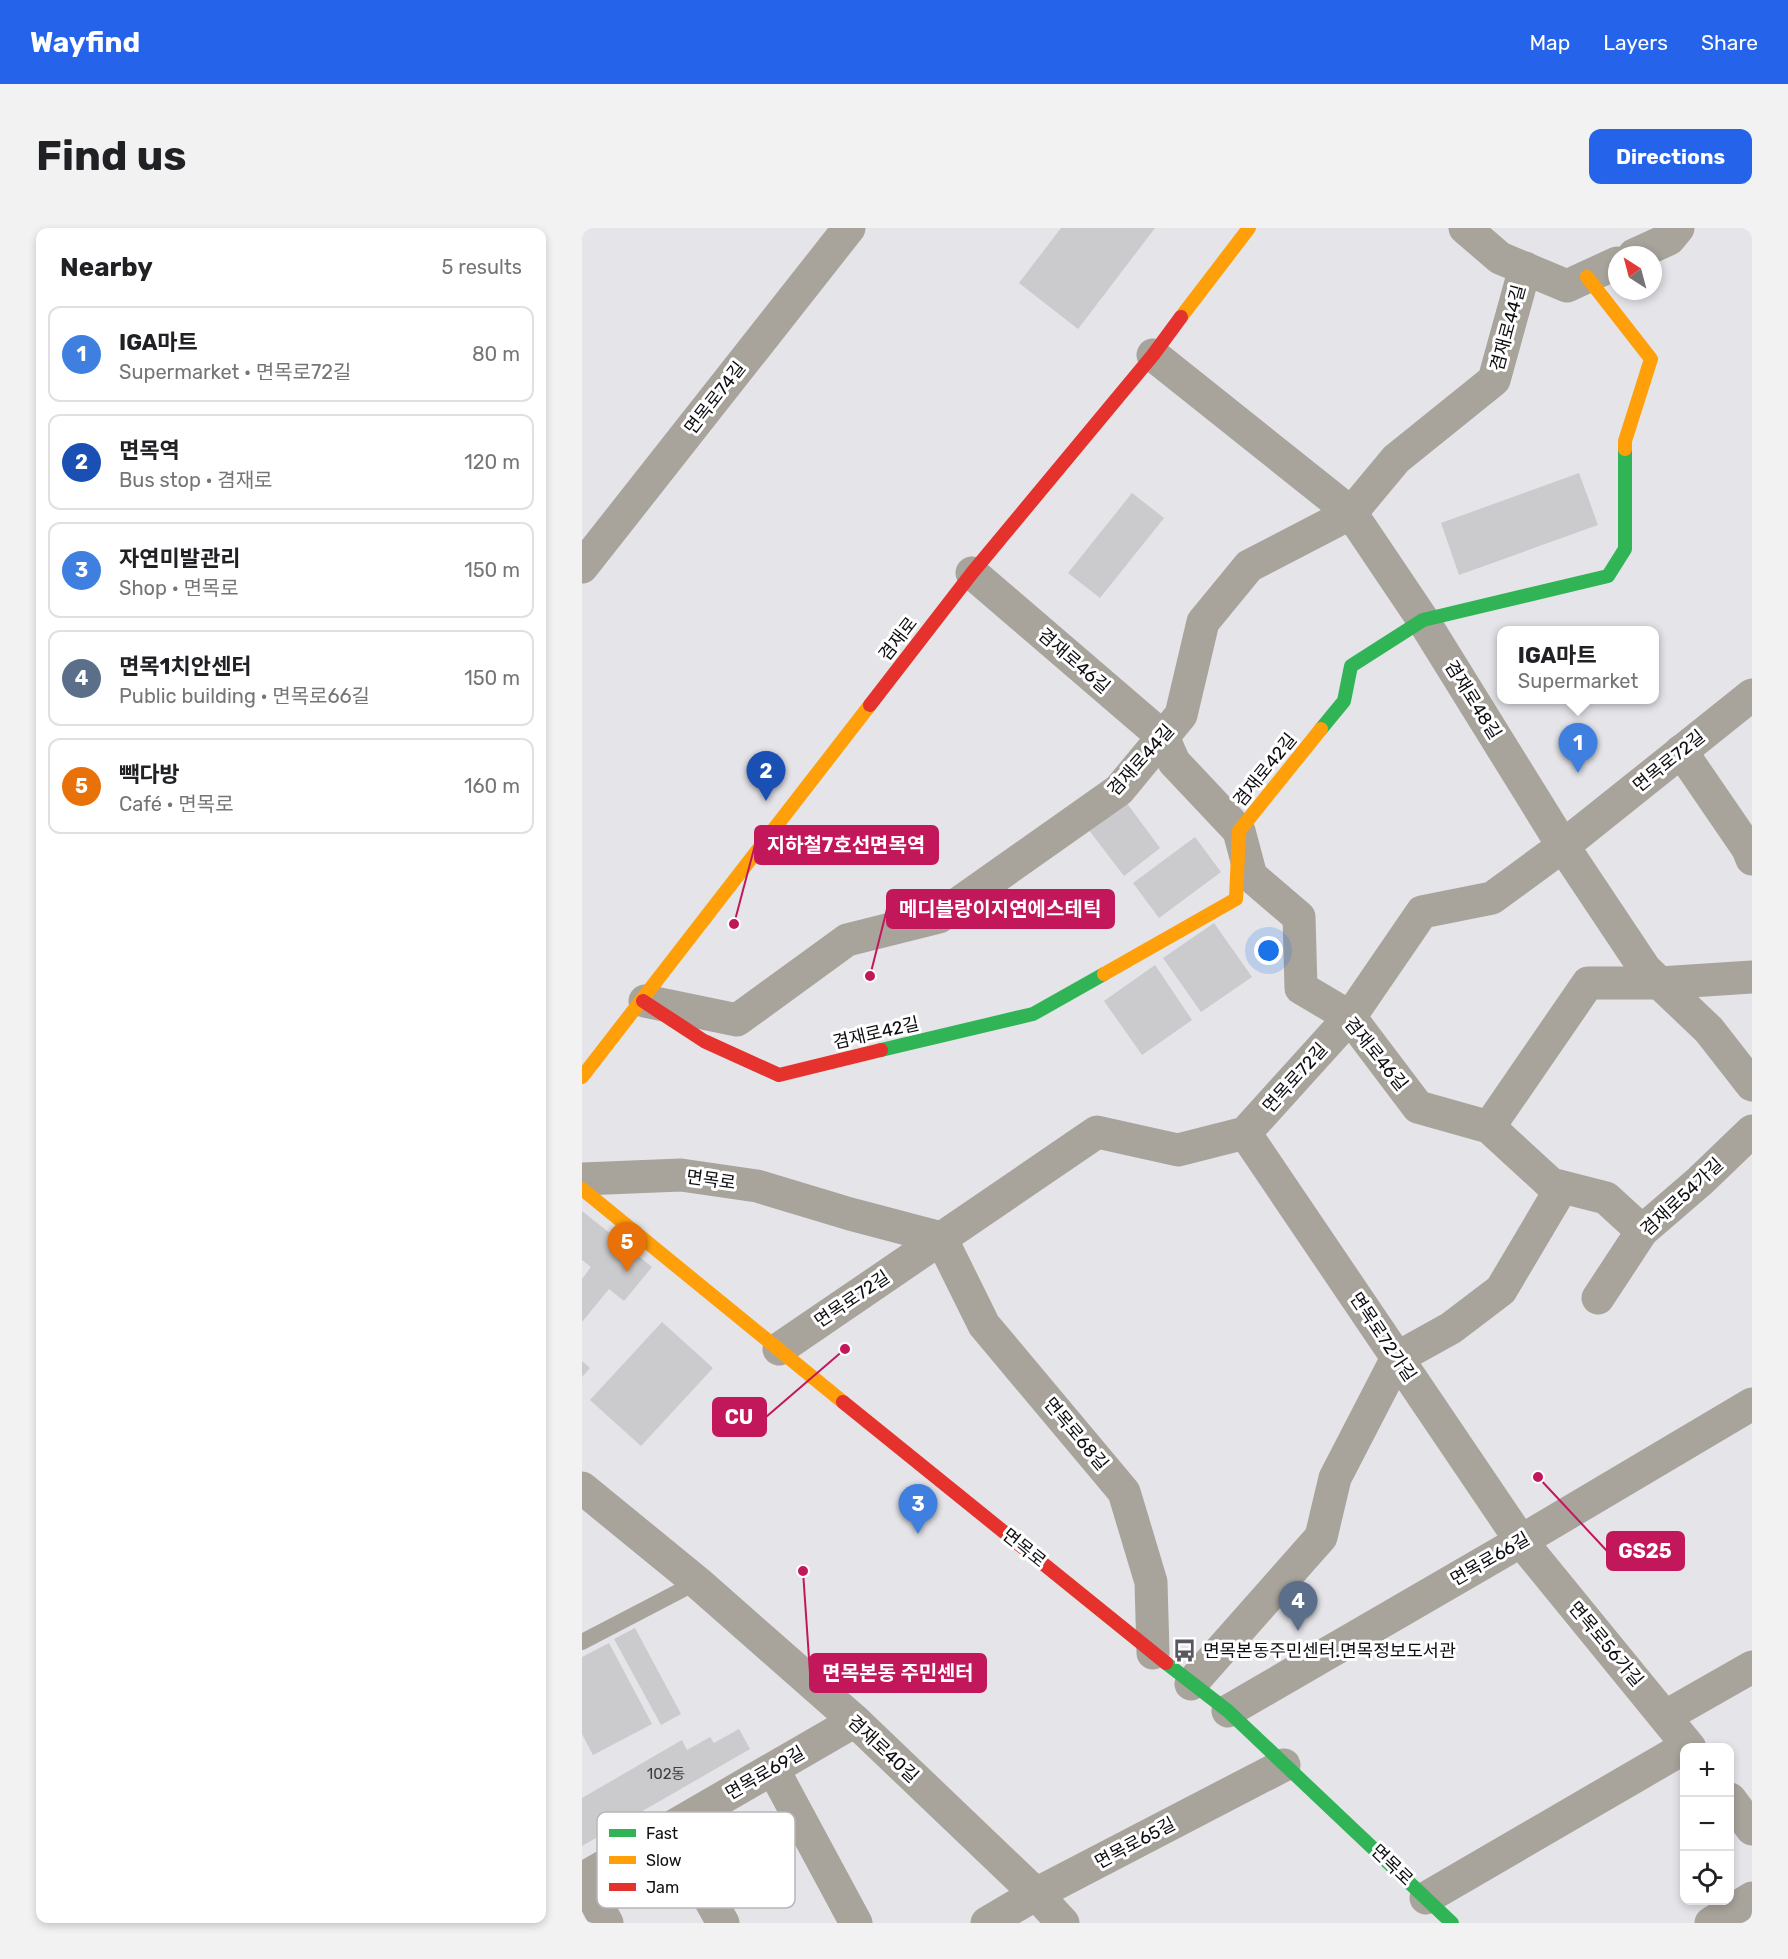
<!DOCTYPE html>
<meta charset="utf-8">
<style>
:root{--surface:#fff;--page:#f2f2f2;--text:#202124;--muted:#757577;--line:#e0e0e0;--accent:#2563eb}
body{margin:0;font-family:Rubik,"Noto Sans KR",sans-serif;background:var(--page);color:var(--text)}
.controls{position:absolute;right:18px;bottom:18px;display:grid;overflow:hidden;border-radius:12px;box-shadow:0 3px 9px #0003}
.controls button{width:54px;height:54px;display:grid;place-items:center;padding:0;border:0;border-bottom:2px solid var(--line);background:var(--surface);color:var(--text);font:30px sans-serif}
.compass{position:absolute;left:1026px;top:18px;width:54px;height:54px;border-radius:50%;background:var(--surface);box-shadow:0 3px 9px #0003;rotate:324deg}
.you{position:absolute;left:687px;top:723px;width:21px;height:21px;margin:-15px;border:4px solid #fff;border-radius:50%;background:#1a73e8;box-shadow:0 0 0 9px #1a73e833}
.badge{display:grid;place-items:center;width:39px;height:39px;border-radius:50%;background:var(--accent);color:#fff;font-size:20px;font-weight:700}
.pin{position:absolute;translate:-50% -50px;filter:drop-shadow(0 2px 3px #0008)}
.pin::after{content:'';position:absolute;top:32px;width:21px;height:18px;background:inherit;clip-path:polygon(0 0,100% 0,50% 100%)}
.popup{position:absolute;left:915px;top:398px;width:162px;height:78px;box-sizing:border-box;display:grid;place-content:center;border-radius:12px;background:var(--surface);filter:drop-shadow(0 2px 4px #0005);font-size:20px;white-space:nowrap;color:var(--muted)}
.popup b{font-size:22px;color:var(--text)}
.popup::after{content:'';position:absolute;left:50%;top:100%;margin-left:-12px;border:12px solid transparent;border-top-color:var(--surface)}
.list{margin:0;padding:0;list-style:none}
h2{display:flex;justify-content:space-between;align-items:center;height:78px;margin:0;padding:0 24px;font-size:26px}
h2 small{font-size:20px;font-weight:400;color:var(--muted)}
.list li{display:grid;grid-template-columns:39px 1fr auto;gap:18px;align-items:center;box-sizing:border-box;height:96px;margin:0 12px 12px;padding:0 12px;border:2px solid var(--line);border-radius:12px}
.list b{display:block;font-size:22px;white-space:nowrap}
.list p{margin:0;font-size:20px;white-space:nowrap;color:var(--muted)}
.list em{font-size:20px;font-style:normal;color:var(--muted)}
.icon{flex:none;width:33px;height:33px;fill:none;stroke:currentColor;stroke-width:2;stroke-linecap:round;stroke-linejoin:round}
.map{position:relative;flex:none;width:1170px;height:1695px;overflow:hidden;border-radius:12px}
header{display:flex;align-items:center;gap:36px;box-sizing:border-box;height:84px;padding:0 30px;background:var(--accent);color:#fff}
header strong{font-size:28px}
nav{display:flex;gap:33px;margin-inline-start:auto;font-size:21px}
.intro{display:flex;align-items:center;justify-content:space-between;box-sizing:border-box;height:144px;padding:0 36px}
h1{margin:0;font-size:42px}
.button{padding:15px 27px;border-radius:12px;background:var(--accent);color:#fff;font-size:21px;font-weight:700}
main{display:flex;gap:36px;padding:0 36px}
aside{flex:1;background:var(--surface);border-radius:12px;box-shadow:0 3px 9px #0003}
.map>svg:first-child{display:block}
.building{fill:#cbcbce}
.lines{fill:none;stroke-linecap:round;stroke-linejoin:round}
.lane{stroke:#a8a39b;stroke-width:16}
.street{stroke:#a8a39b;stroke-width:33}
.fast{stroke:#30b455;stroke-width:14}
.slow{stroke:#ff9f0a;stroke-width:14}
.jam{stroke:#e5322d;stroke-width:14}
.labels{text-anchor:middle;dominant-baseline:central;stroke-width:6;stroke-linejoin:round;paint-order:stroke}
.number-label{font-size:15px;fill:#3e3e41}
.street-label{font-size:18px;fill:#0e0d11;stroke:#fff}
.poi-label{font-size:18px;fill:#0e0d11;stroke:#fff;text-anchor:start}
.key{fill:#fff;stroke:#b7b6b8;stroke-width:1.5}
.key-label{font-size:16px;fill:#0e0d11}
.leader{fill:none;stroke:#c2185b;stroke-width:2}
.callout-dot{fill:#c2185b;stroke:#fff;stroke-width:2}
.callout{fill:#c2185b;stroke:#c2185b;stroke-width:2}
.callout-label{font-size:20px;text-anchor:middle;font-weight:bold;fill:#fff}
</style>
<header>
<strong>Wayfind</strong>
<nav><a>Map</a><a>Layers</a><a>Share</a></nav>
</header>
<div class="intro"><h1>Find us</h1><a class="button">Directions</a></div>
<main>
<aside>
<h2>Nearby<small>5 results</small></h2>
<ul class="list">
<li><span class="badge" style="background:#3f7fe0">1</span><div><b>IGA마트</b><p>Supermarket · 면목로72길</p></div><em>80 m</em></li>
<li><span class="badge" style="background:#1a4fb4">2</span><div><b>면목역</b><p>Bus stop · 겸재로</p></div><em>120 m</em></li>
<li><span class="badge" style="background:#3f7fe0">3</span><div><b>자연미발관리</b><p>Shop · 면목로</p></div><em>150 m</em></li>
<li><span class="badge" style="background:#5c6f8a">4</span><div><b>면목1치안센터</b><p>Public building · 면목로66길</p></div><em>150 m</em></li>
<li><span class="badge" style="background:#e8710a">5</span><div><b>빽다방</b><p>Café · 면목로</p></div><em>160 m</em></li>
</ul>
</aside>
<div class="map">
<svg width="1170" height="1695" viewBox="0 0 1170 1695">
<rect width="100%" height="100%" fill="#e4e4e9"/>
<!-- building -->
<g class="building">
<polygon points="479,0 573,0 496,101 437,55"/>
<polygon points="997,245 1016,297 877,347 859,295"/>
<polygon points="550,265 582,290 518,370 486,345"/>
<polygon points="541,570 578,620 542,648 503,597"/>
<polygon points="613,609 639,644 577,690 551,655"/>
<polygon points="632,695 670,749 619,784 581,730"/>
<polygon points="573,737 610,792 560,827 522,773"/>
<polygon points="0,983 70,1039 42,1073 27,1061 0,1094 0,1051 9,1039 0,1032"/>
<polygon points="80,1094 131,1140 59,1218 8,1172"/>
<polygon points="0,1133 8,1140 0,1149"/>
<polygon points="53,1400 99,1486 79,1497 32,1411"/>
<polygon points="27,1415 70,1496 11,1527 0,1506 0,1429"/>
<polygon points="157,1501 168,1521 0,1618 0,1570 100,1512 105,1522 128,1509 132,1515"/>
</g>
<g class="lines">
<!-- lane -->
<polyline class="lane" points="0,1414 115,1354"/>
<!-- street -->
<g class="street">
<polyline points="883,0 918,30 985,58 1035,35"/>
<polyline points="1052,27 1087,11 1096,0"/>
<polyline points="571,127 769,285 841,392 981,618 1063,741 1127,802 1170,857"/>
<polyline points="0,339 267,0"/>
<polyline points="390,345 581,509 592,534 657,603 669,648 717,689 719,760 768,789 836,879 907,899 969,956 1024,970 1060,1003"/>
<polyline points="1099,523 1166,621 1170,631"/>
<polyline points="63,773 155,792 265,712 357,689 537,562 599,487 621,394 667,338 769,285 814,231 912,152 943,40"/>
<polyline points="907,899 1006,755 1078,755 1170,749"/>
<polyline points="663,905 939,1313 1108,1520"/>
<polyline points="0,951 99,947 175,958 268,986 359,1010 402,1097 542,1264 569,1354 571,1425"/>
<polyline points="1016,1070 1060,1003 1118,953 1170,903"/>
<polyline points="197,1121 515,904 596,922 663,905 768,789 840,684 910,670 981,618 1170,467"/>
<polyline points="0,1260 115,1354 273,1493 454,1666 481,1695"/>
<polyline points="609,1456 739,1309 753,1250 815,1130 869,1100 919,1062 980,959"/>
<polyline points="646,1483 939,1313 1170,1176"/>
<polyline points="1084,1488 1170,1439"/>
<polyline points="191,1541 274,1695"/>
<polyline points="1148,1571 1170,1601"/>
<polyline points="88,1600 141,1695"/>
<polyline points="1,1650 25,1695"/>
<polyline points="0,1651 273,1493"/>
<polyline points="844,1670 1102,1520"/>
<polyline points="405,1695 454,1666 702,1537"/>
<polyline points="1129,1695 1170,1670"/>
</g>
<!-- fast -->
<g class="fast">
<polyline points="739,501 762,473 769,438 841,392 1026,348 1043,321 1043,221"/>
<polyline points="299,822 451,786 522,746"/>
<polyline points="584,1435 646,1483 870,1695"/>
</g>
<!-- slow -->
<g class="slow">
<polyline points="1005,49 1069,131 1043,213 1043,221"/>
<polyline points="599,89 667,0"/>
<polyline points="522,746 654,671 657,603 739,501"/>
<polyline points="0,849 288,477"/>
<polyline points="0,961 261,1174"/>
</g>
<!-- jam -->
<g class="jam">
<polyline points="288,477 390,345 571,127 599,89"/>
<polyline points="61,773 122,813 197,847 299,822"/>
<polyline points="261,1174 584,1435"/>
</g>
</g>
<!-- icons -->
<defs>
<symbol id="bus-bare" viewBox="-9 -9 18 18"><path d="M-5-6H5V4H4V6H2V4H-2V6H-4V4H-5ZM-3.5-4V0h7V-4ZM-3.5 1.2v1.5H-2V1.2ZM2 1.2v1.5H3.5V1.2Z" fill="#59585d" stroke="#fff" stroke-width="2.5" paint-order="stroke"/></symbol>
</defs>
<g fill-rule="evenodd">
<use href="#bus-bare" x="586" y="1406" width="33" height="33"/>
</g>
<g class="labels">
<!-- number labels -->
<g class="number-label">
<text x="84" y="1546">102동</text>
</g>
<!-- street labels -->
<g class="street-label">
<text transform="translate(926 100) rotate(-75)">겸재로44길</text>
<text transform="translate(133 170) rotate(-52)">면목로74길</text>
<text transform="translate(316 411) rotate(-52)">겸재로</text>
<text transform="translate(492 433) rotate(41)">겸재로46길</text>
<text transform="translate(891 472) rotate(58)">겸재로48길</text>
<text transform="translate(559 532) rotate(-48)">겸재로44길</text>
<text transform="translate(1087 533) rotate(-39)">면목로72길</text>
<text transform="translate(683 542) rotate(-51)">겸재로42길</text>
<text transform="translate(294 805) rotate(-13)">겸재로42길</text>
<text transform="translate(794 826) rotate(51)">겸재로46길</text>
<text transform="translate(713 850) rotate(-48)">면목로72길</text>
<text transform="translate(129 952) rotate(8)">면목로</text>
<text transform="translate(1100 969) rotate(-43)">겸재로54가길</text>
<text transform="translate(270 1071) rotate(-34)">면목로72길</text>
<text transform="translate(801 1109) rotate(56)">면목로72가길</text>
<text transform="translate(494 1206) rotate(50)">면목로68길</text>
<text transform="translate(442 1320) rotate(39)">면목로</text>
<text transform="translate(908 1331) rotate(-30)">면목로66길</text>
<text transform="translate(1024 1416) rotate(50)">면목로56가길</text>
<text transform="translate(301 1521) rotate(43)">겸재로40길</text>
<text transform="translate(183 1545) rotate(-30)">면목로69길</text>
<text transform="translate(553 1615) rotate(-28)">면목로65길</text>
<text transform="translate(810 1637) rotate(44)">면목로</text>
</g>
<!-- poi labels -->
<g class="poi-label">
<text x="621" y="1423">면목본동주민센터.면목정보도서관</text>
</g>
</g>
<!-- legend -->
<rect x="15" y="1584" width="198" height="96" rx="9" class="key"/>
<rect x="27" y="1601" width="27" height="8" fill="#30b455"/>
<rect x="27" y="1628" width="27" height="8" fill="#ff9f0a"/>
<rect x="27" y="1655" width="27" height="8" fill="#e5322d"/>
<g class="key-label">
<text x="64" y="1611">Fast</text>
<text x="64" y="1638">Slow</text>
<text x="64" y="1665">Jam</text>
</g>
<!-- callouts -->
<path class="leader" d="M152 696L173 617M288 748L305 681M263 1121L184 1189M956 1249L1025 1323M221 1343L228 1445"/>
<g class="callout-dot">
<circle cx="152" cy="696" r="6"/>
<circle cx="288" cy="748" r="6"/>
<circle cx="263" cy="1121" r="6"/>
<circle cx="956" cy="1249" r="6"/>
<circle cx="221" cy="1343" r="6"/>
</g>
<g class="callout">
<rect x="173" y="598" width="183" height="38" rx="6"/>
<rect x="305" y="662" width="227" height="38" rx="6"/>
<rect x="131" y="1170" width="53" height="38" rx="6"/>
<rect x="1025" y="1304" width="77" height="38" rx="6"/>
<rect x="228" y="1426" width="176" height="38" rx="6"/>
</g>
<g class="callout-label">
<text x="264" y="624">지하철7호선면목역</text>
<text x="418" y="688">메디블랑이지연에스테틱</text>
<text x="157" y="1196">CU</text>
<text x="1063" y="1330">GS25</text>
<text x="316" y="1452">면목본동 주민센터</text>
</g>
</svg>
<div class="controls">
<button>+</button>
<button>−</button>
<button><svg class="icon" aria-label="locate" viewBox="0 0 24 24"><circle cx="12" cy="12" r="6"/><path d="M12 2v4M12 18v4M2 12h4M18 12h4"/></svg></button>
</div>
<svg class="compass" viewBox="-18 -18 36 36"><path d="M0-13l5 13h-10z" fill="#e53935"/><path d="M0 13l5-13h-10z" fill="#757577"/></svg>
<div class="you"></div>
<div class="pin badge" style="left:996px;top:545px;background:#3f7fe0">1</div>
<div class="popup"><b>IGA마트</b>Supermarket</div>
<div class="pin badge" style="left:184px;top:573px;background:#1a4fb4">2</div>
<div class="pin badge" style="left:336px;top:1306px;background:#3f7fe0">3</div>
<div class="pin badge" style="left:716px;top:1403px;background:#5c6f8a">4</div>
<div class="pin badge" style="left:45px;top:1044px;background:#e8710a">5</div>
</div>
</main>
